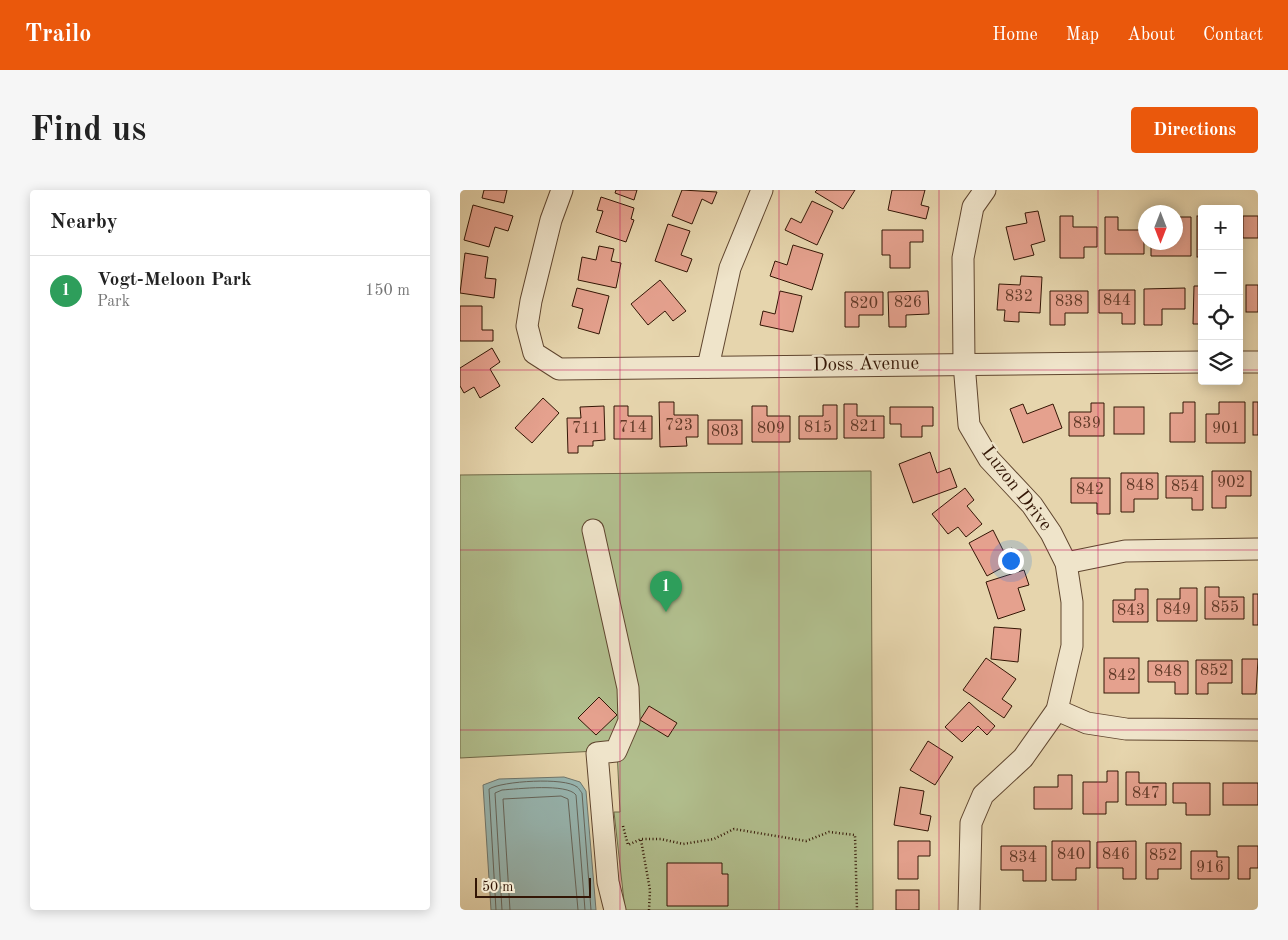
<!DOCTYPE html>
<meta charset="utf-8">
<style>
:root{--surface:#fff;--page:#f6f6f6;--text:#222;--muted:#767676;--line:#e0e0e0;--accent:#ea580c}
body{margin:0;font-family:"Old Standard TT",serif;background:var(--page);color:var(--text)}
.controls{position:absolute;right:15px;top:15px;display:grid;overflow:hidden;border-radius:5px;box-shadow:0 2px 12px #0003}
.controls button{width:45px;height:45px;display:grid;place-items:center;padding:0;border:0;border-bottom:1px solid var(--line);background:var(--surface);color:var(--text);font:25px sans-serif}
.compass{position:absolute;left:678px;top:15px;width:45px;height:45px;border-radius:50%;background:var(--surface);box-shadow:0 2px 12px #0003;rotate:180deg}
.scale{position:absolute;left:15px;bottom:12px;width:116px;box-sizing:border-box;padding-left:5px;border:2px solid #331605;border-top:0;font-size:14px;line-height:18px;white-space:nowrap;color:#331605;-webkit-text-stroke:4px #efe4ca;paint-order:stroke}
.you{position:absolute;left:550px;top:370px;width:18px;height:18px;margin:-12px;border:4px solid #fff;border-radius:50%;background:#1a73e8;box-shadow:0 0 0 8px #1a73e833}
.badge{display:grid;place-items:center;width:32px;height:32px;border-radius:50%;background:var(--accent);color:#fff;font-size:16px;font-weight:700}
.pin{position:absolute;translate:-50% -41px;filter:drop-shadow(0 1px 2px #0008)}
.pin::after{content:'';position:absolute;top:26px;width:18px;height:15px;background:inherit;clip-path:polygon(0 0,100% 0,50% 100%)}
.list{margin:0;padding:0;list-style:none}
h2{display:flex;justify-content:space-between;align-items:center;height:65px;margin:0;padding:0 20px;font-size:21px}
h2 small{font-size:16px;font-weight:400;color:var(--muted)}
.list li{display:grid;grid-template-columns:32px 1fr auto;gap:15px;align-items:center;box-sizing:border-box;height:70px;padding:0 20px;border-top:1px solid var(--line)}
.list b{display:block;font-size:19px;white-space:nowrap}
.list p{margin:0;font-size:16px;white-space:nowrap;color:var(--muted)}
.list em{font-size:16px;font-style:normal;color:var(--muted)}
.icon{flex:none;width:28px;height:28px;fill:none;stroke:currentColor;stroke-width:2;stroke-linecap:round;stroke-linejoin:round}
.map{position:relative;flex:none;width:798px;height:720px;overflow:hidden;border-radius:5px}
header{display:flex;align-items:center;gap:30px;box-sizing:border-box;height:70px;padding:0 25px;background:var(--accent);color:#fff}
header strong{font-size:24px}
nav{display:flex;gap:28px;margin-inline-start:auto;font-size:18px}
.intro{display:flex;align-items:center;justify-content:space-between;box-sizing:border-box;height:120px;padding:0 30px}
h1{margin:0;font-size:35px}
.button{padding:12px 22px;border-radius:5px;background:var(--accent);color:#fff;font-size:18px;font-weight:700}
main{display:flex;gap:30px;padding:0 30px}
aside{flex:1;background:var(--surface);border-radius:5px;box-shadow:0 2px 12px #0003}
.map>svg:first-child{display:block}
.green{fill:#b1be8d;stroke:#726a49}
.water{fill:#98b7b2;stroke:#70776d}
.lines{fill:none;stroke-linecap:round;stroke-linejoin:round}
.shore{stroke:#66665c;stroke-width:1}
.building{fill:#e5a18e;stroke:#331605}
.minor-casing{stroke:#60462f;stroke-width:23}
.path{stroke:#331605;stroke-width:2.5;stroke-dasharray:1 2.5;stroke-linecap:butt}
.minor{stroke:#efe4ca;stroke-width:21}
.grid{fill:none;stroke:#c2185b;stroke-width:1;stroke-opacity:0.55}
.labels{text-anchor:middle;dominant-baseline:central;stroke-width:5;stroke-linejoin:round;paint-order:stroke}
.number-label{font-size:16px;fill:#603927}
.street-label{font-size:19px;fill:#331605;stroke:#efe4ca}
</style>
<header>
<strong>Trailo</strong>
<nav><a>Home</a><a>Map</a><a>About</a><a>Contact</a></nav>
</header>
<div class="intro"><h1>Find us</h1><a class="button">Directions</a></div>
<main>
<aside>
<h2>Nearby<small></small></h2>
<ul class="list">
<li><span class="badge" style="background:#2e9e5b">1</span><div><b>Vogt-Meloon Park</b><p>Park</p></div><em>150 m</em></li>
</ul>
</aside>
<div class="map">
<svg width="798" height="720" viewBox="0 0 798 720">
<rect width="100%" height="100%" fill="#e6d5ad"/>
<filter id="stains"><feTurbulence type="fractalNoise" baseFrequency=".004" numOctaves="4"/><feColorMatrix values="0 0 0 0 .2 0 0 0 0 .09 0 0 0 0 .02 0 0 0 .5 -.17"/></filter>
<radialGradient id="worn" r=".72"><stop offset=".6" stop-color="#630" stop-opacity="0"/><stop offset="1" stop-color="#630" stop-opacity=".3"/></radialGradient>
<!-- green -->
<polygon class="green" points="411,281 413,720 165,720 154,622 160,622 157,560 0,568 0,285"/>
<!-- water -->
<polygon class="water" points="104,587 120,592 126,601 136,720 31,720 23,595 39,589"/>
<g class="lines">
<!-- shore -->
<g class="shore">
<path d="M36 720 29 599C42 591 105 587 117 597 118 597 121 602 122 603L131 720"/>
<path d="M42 720 35 603 42 600C57 599 107 593 116 605L125 720"/>
<polyline points="50,720 43,609 101,606 108,609 118,720"/>
</g>
</g>
<!-- building -->
<g class="building">
<polygon points="24,0 47,0 44,13 22,8"/>
<polygon points="156,0 177,0 174,10 155,3"/>
<polygon points="222,0 257,2 252,14 242,9 232,34 212,26"/>
<polygon points="357,0 395,0 383,19 355,2"/>
<polygon points="432,0 465,0 461,15 469,17 466,29 428,20"/>
<polygon points="141,7 174,18 171,29 174,30 166,52 136,42 143,21 137,20"/>
<polygon points="352,11 373,21 357,55 325,40 331,28 341,33"/>
<polygon points="13,15 53,26 48,41 35,37 29,57 4,50"/>
<polygon points="578,21 585,51 571,55 574,65 554,70 546,37 567,33 565,23"/>
<polygon points="600,26 613,26 613,37 637,37 637,57 624,57 624,68 600,68"/>
<rect x="737" y="26" width="5" height="41"/>
<rect x="783" y="26" width="15" height="22"/>
<polygon points="645,27 658,27 658,40 684,40 684,64 645,64"/>
<polygon points="716,27 731,27 731,66 691,66 691,52 716,52"/>
<polygon points="208,34 230,41 221,65 232,69 227,82 195,71"/>
<polygon points="422,40 463,40 463,52 450,52 450,78 430,78 430,65 422,65"/>
<polygon points="333,55 363,64 352,100 310,86 315,71 327,75"/>
<polygon points="139,56 154,59 151,71 161,73 156,98 118,90 122,67 136,70"/>
<polygon points="5,63 28,67 25,88 36,89 34,108 0,103"/>
<polygon points="561,86 582,87 580,123 559,122 559,132 544,131 545,120 537,120 539,94 560,95"/>
<polygon points="200,90 226,121 213,131 205,121 188,135 171,114"/>
<rect x="786" y="95" width="12" height="27"/>
<polygon points="734,96 742,96 742,134 733,134"/>
<polygon points="117,98 149,106 139,144 118,138 123,119 112,116"/>
<polygon points="725,98 725,119 702,119 702,135 684,135 684,99"/>
<polygon points="639,100 675,100 675,134 662,134 662,123 639,123"/>
<polygon points="320,101 342,106 333,142 300,135 303,121 315,124"/>
<polygon points="468,101 469,124 446,125 446,137 429,137 428,102"/>
<polygon points="590,101 628,101 628,123 605,123 605,135 590,135"/>
<polygon points="385,102 423,102 423,125 399,125 399,137 385,137"/>
<polygon points="0,116 22,116 22,140 33,140 33,151 0,151"/>
<polygon points="32,158 40,172 30,179 40,196 20,208 14,197 4,203 0,196 0,178"/>
<polygon points="83,208 99,223 72,253 55,238"/>
<polygon points="199,212 214,212 214,225 238,225 238,247 226,247 227,256 200,257"/>
<polygon points="723,212 735,212 735,252 710,252 710,223 723,223"/>
<polygon points="759,212 785,212 785,253 746,253 746,224 759,224"/>
<rect x="793" y="212" width="5" height="33"/>
<polygon points="631,213 644,213 644,246 609,246 609,222 631,222"/>
<polygon points="384,214 397,214 397,226 424,226 424,248 384,248"/>
<polygon points="563,214 567,224 593,214 602,238 563,253 550,219"/>
<polygon points="363,215 377,215 377,249 339,249 339,226 363,226"/>
<polygon points="144,216 145,250 133,251 133,256 118,256 118,263 108,263 107,228 121,228 120,217"/>
<polygon points="154,216 168,216 168,226 192,226 192,249 154,249"/>
<polygon points="292,216 307,216 307,226 330,226 330,252 292,252"/>
<polygon points="430,217 473,217 473,236 462,236 462,247 441,247 441,234 430,234"/>
<rect x="654" y="217" width="30" height="27"/>
<rect x="248" y="230" width="34" height="24"/>
<polygon points="470,262 477,283 490,278 497,297 453,313 439,274"/>
<polygon points="752,281 791,281 791,306 766,306 766,318 752,318"/>
<polygon points="661,283 698,283 698,309 674,309 674,322 661,322"/>
<polygon points="706,286 743,286 743,320 732,320 732,308 706,308"/>
<polygon points="611,288 650,288 650,324 637,324 637,313 611,313"/>
<polygon points="505,298 514,310 507,316 522,334 506,347 498,337 488,344 472,324"/>
<polygon points="533,340 544,362 552,358 558,369 527,386 509,353"/>
<polygon points="564,380 569,395 558,398 565,420 538,429 526,392"/>
<polygon points="745,397 759,397 759,407 784,407 784,429 745,429"/>
<polygon points="720,398 737,398 737,431 697,431 697,409 720,409"/>
<polygon points="675,399 688,399 688,432 653,432 653,410 675,410"/>
<rect x="793" y="404" width="5" height="31"/>
<polygon points="534,437 561,439 558,472 531,469"/>
<polygon points="526,468 556,489 542,509 552,516 544,528 503,500"/>
<rect x="644" y="468" width="35" height="35"/>
<polygon points="782,469 798,469 796,504 782,504"/>
<polygon points="736,470 772,470 772,493 748,493 748,504 736,504"/>
<polygon points="688,471 728,471 728,504 715,504 715,492 688,492"/>
<polygon points="139,507 157,525 136,545 118,528"/>
<polygon points="509,512 535,536 527,545 518,536 502,552 485,537"/>
<polygon points="189,516 217,533 208,547 180,530"/>
<polygon points="468,551 493,567 475,595 450,580"/>
<polygon points="647,581 658,581 658,612 646,612 646,624 623,624 623,592 647,592"/>
<polygon points="666,582 679,582 679,593 706,593 706,615 666,615"/>
<polygon points="598,585 612,585 612,619 574,619 574,597 598,597"/>
<polygon points="713,593 750,593 750,625 726,625 726,613 713,613"/>
<rect x="763" y="593" width="35" height="22"/>
<polygon points="440,597 464,601 460,624 471,626 468,641 434,635"/>
<polygon points="438,651 470,651 470,666 458,666 458,689 438,689"/>
<polygon points="592,651 630,651 630,678 616,678 616,690 592,690"/>
<polygon points="676,651 676,689 663,689 663,678 637,678 637,652"/>
<polygon points="686,653 721,653 721,679 698,679 698,689 686,689"/>
<polygon points="541,656 586,656 586,691 563,691 563,680 541,680"/>
<polygon points="778,656 798,656 798,678 790,678 790,689 778,689"/>
<polygon points="731,661 757,661 757,667 769,667 769,689 731,689"/>
<polygon points="207,673 262,673 262,684 268,684 268,716 207,716"/>
<rect x="436" y="700" width="23" height="20"/>
</g>
<g class="lines">
<defs>
<g id="minor">
<polyline points="102,0 91,30 71,111 67,136 74,163 99,179 742,172"/>
<polyline points="779,172 798,172"/>
<polyline points="248,177 270,78 302,0"/>
<polyline points="133,340 168,498 169,531 156,561 137,563 148,692 155,720"/>
<polyline points="606,373 665,361 798,359"/>
<polyline points="597,520 627,533 666,539 798,540"/>
<polyline points="509,720 511,633 523,605 563,568 597,520 612,456 612,412 606,373 591,343 572,315 529,269 509,235 504,173 503,68 513,17 525,0"/>
</g>
</defs>
<!-- minor casing -->
<use href="#minor" class="minor-casing"/>
<!-- path -->
<g class="path">
<polyline points="163,636 168,655 181,649 201,649 223,654 254,649 274,639 346,651 369,642 395,645 397,720"/>
<polyline points="181,650 190,700 189,720"/>
</g>
<!-- minor -->
<use href="#minor" class="minor"/>
</g>
<!-- grid -->
<path class="grid" d="M160 0V720M319 0V720M479 0V720M638 0V720M0 180H742M779 180H798M0 360H798M0 540H798"/>
<g class="labels">
<!-- number labels -->
<g class="number-label">
<text x="559" y="107">832</text>
<text x="657" y="111">844</text>
<text x="609" y="112">838</text>
<text x="448" y="113">826</text>
<text x="404" y="114">820</text>
<text x="627" y="234">839</text>
<text x="219" y="236">723</text>
<text x="404" y="237">821</text>
<text x="173" y="238">714</text>
<text x="358" y="238">815</text>
<text x="126" y="239">711</text>
<text x="311" y="239">809</text>
<text x="766" y="239">901</text>
<text x="265" y="242">803</text>
<text x="771" y="293">902</text>
<text x="680" y="296">848</text>
<text x="725" y="297">854</text>
<text x="630" y="300">842</text>
<text x="765" y="418">855</text>
<text x="717" y="420">849</text>
<text x="671" y="421">843</text>
<text x="754" y="481">852</text>
<text x="708" y="482">848</text>
<text x="662" y="486">842</text>
<text x="686" y="604">847</text>
<text x="611" y="665">840</text>
<text x="656" y="665">846</text>
<text x="703" y="666">852</text>
<text x="563" y="668">834</text>
<text x="750" y="678">916</text>
</g>
<!-- street labels -->
<g class="street-label">
<text transform="translate(406 175) rotate(-1)">Doss Avenue</text>
<text transform="translate(556 299) rotate(52)">Luzon Drive</text>
</g>
</g>
<rect width="100%" height="100%" filter="url(#stains)"/>
<rect width="100%" height="100%" fill="url(#worn)"/>
</svg>
<div class="controls">
<button>+</button>
<button>−</button>
<button><svg class="icon" aria-label="locate" viewBox="0 0 24 24"><circle cx="12" cy="12" r="6"/><path d="M12 2v4M12 18v4M2 12h4M18 12h4"/></svg></button>
<button><svg class="icon" aria-label="layers" viewBox="0 0 24 24"><path d="M12 4l9 5-9 5-9-5zM3 14l9 5 9-5"/></svg></button>
</div>
<svg class="compass" viewBox="-18 -18 36 36"><path d="M0-13l5 13h-10z" fill="#e53935"/><path d="M0 13l5-13h-10z" fill="#767676"/></svg>
<div class="scale">50 m</div>
<div class="you"></div>
<div class="pin badge" style="left:206px;top:422px;background:#2e9e5b">1</div>
</div>
</main>
